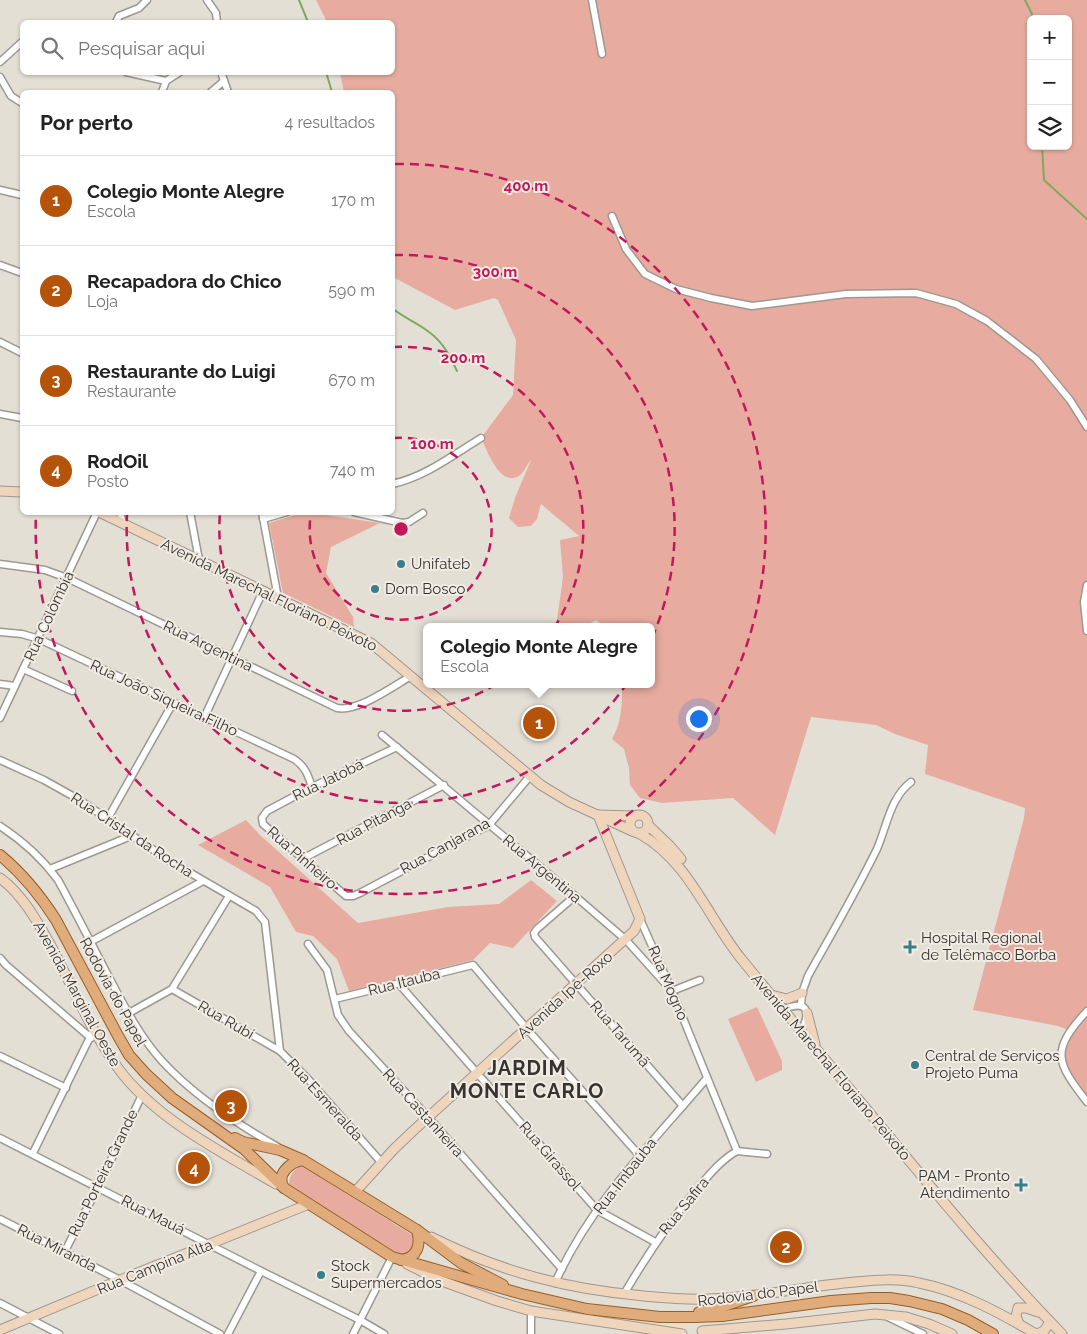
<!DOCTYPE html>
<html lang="pt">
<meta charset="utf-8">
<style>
:root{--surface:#fff;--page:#f6f6f6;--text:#222;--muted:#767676;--line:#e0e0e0;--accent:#b45309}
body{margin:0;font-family:Raleway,sans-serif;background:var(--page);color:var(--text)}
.controls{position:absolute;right:15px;top:15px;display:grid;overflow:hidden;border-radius:8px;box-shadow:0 1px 4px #0004}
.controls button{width:45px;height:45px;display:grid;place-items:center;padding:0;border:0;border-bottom:1px solid var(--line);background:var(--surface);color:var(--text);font:25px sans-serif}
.you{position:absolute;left:698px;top:718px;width:18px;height:18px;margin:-12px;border:4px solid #fff;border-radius:50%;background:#1a73e8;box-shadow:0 0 0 8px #1a73e833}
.badge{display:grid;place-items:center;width:32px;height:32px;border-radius:50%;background:var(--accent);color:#fff;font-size:16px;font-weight:700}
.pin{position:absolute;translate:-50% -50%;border:2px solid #fff;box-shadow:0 1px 5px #0006}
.popup{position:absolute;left:423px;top:623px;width:232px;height:65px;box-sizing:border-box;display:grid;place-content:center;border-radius:8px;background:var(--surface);filter:drop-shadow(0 1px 4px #0005);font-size:16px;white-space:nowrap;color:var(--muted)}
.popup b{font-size:19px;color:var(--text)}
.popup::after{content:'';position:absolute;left:50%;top:100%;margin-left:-10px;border:10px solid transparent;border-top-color:var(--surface)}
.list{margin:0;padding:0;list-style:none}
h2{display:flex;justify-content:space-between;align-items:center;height:65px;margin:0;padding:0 20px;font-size:21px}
h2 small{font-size:16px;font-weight:400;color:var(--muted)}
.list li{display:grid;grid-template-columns:32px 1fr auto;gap:15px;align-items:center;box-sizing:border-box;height:90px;padding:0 20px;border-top:1px solid var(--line)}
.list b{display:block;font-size:19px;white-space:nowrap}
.list p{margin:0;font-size:16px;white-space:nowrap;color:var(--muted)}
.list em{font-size:16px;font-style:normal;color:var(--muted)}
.icon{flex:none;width:28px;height:28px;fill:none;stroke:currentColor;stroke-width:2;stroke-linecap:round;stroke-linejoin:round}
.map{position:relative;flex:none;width:1087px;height:1334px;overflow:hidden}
.search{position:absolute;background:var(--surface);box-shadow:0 1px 4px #0004;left:20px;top:20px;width:375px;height:55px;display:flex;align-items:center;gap:12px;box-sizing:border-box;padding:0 18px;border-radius:8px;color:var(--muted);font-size:19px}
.panel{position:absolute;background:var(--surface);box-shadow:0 1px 4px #0004;left:20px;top:90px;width:375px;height:425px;border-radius:8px}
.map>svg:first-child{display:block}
.green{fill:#e7ac9f;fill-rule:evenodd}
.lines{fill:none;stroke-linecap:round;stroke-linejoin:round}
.stream{stroke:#80a95f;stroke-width:2}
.street-casing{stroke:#9d9890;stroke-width:9}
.secondary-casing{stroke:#9d9890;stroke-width:11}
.primary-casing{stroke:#985e28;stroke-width:12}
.street{stroke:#fff;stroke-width:6}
.secondary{stroke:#f0d5bd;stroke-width:9}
.primary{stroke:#e0ac7b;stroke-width:10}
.ring{fill:none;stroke:#c2185b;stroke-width:2.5;stroke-dasharray:9 6}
.poi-dot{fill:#387f89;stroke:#f1ece3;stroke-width:2}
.labels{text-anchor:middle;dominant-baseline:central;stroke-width:4;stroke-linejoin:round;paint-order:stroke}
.poi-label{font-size:15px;fill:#363431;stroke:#f1ece3;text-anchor:start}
.street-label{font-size:15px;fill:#363431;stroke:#f1ece3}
.district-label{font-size:20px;font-weight:bold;letter-spacing:1px;fill:#363431;stroke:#f1ece3}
.centre{fill:#c2185b;stroke:#f1ece3;stroke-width:2.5}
.ring-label{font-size:15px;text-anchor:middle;font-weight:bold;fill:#c2185b;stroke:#f1ece3;stroke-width:4;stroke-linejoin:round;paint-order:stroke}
</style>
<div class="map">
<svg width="1087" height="1334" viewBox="0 0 1087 1334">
<rect width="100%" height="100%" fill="#e4dfd5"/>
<!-- green -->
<g class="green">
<path d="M316 0H1087V1099L1066 1068 1063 1048 1071 1031 1058 1026 973 1010 1024 818 1025 808 925 774 928 745 895 734 876 725 811 717 775 835 733 798 662 803 640 798 630 785 629 768 624 749 612 739C622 722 622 704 622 684H652V627H606L596 620 583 627H556L563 577 560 540 579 536 541 504 537 519 531 526 518 527 509 518 515 498 531 460C527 464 523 475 517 477 499 485 487 450 481 438L513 395 516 340 498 300 494 298 455 310 393 277 392 92H344L340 73 392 72V22H327ZM1031 19H1068V146H1031Z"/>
<polygon points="305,512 380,523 331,547 326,573 353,617 354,627 283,593 269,523"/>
<polygon points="246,820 260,835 358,923 448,907 499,904 531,880 557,901 513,948 490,943 473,960 349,991 337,959 313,936 296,932 270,887 198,845"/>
<polygon points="757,1007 782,1061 782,1070 756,1082 728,1019"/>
<path d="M302 1166 414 1236V1251L403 1260 289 1188C288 1179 292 1169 302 1166Z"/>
</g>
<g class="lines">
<!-- stream -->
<g class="stream">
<polyline points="299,0 308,22"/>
<polyline points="1025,0 1032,14 1032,19"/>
<polyline points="1031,40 1031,80"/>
<polyline points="326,72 332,92"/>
<polyline points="1042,146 1044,180 1087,219"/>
<path d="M392 308C404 318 418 323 429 332 443 342 450 356 457 371"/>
</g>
<defs>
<g id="street">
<polyline points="207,0 216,13 217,22"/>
<polyline points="592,0 602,54"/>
<polyline points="116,22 119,16 139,8 147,0"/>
<polyline points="0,62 22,42"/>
<polyline points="126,72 166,81"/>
<polyline points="221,72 228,92"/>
<polyline points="0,77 11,96 22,103"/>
<polyline points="162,92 166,81 180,72"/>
<polyline points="211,92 224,81"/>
<polyline points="0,190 22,195"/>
<polyline points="612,216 626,249 645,274 676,289 711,298 752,306 846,294 916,293 956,304 987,321 1036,359 1070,400 1087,427"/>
<polyline points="0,265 22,273"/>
<polyline points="0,342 22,353"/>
<polyline points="0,414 22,418"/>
<path d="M392 484C425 477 453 455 481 438"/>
<polyline points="120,512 123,524"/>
<polyline points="190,512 199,560"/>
<polyline points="262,512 278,598"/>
<polyline points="354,512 402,523 409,522 423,513"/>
<polyline points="263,519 287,512"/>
<path d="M0 564 45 570 67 578 337 708C358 712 392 687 411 676"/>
<polyline points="1087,585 1084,602 1087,631"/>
<path d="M0 632 22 634 39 639 294 759C305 766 308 775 312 787"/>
<polyline points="23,669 72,691"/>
<polyline points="0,684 15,686"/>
<polyline points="0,718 97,512"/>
<polyline points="204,718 263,591"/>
<polyline points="382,735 575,896 626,940 672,991"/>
<polyline points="397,747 312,787 267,811 262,818 263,824 346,896 353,896 360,893 489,825 530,776"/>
<polyline points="0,760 44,780 78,799 170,861 256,911 265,922 280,1051 308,1079 381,1162"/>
<polyline points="108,818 173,703"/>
<path d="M0 826C23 841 41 857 58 880 76 913 93 947 111 981 125 1008 141 1038 162 1061 194 1096 237 1124 278 1147"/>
<polyline points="304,858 444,785"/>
<polyline points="50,869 131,836"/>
<polyline points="575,896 537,929 534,933 535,937 683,1106"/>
<polyline points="640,919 672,991 737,1151"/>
<polyline points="90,942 203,881"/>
<polyline points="308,944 327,970 338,1015 349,1031 428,1117 562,1269"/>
<polyline points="0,958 6,965 91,1038"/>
<polyline points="399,984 597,1210 655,1242"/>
<polyline points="172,989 280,1051"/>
<polyline points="672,991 700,980"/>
<polyline points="335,999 473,965 527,1029 639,1155"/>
<path d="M801 1005 802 993 808 976C831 935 856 892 877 849 887 826 890 798 911 782"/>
<path d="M784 1009C807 1000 811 1010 802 1030"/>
<path d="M1087 1011C1050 1051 1056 1062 1087 1102"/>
<polyline points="129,1013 172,989 229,896"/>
<polyline points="0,1056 66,1088"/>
<polyline points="0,1138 261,1271 360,1320 384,1334"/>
<polyline points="33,1153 94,1029"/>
<polyline points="0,1219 120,1280 220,1334"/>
<polyline points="65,1251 98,1187 142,1095"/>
<path d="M555 1283C590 1204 652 1143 707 1078"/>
<path d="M624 1294C647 1255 668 1223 697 1189 709 1175 721 1160 737 1151L767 1154"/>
<polyline points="0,1303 59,1334"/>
<polyline points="531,1311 531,1334"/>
<polyline points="888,1317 923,1334"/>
<polyline points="228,1334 261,1271"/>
<polyline points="353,1334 392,1257"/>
</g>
<g id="secondary">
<polyline points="0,491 22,492"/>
<polyline points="99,512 371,643 541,785 569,802 632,831"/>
<circle cx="639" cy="824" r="9"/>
<polyline points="598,815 635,816"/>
<polyline points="648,825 670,846 681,859"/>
<path d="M640 834C690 862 708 919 743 961 781 1008 821 1054 859 1100 925 1180 990 1260 1062 1334"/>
<path d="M0 878C22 894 37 921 50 944 72 985 90 1030 118 1068 154 1118 223 1153 276 1184"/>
<polyline points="771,995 787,999 802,993"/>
<polyline points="807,1013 815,1044"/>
<polyline points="355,1192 394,1149 414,1130 634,931 640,919 598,815"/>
<path d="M431 1237C501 1272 566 1289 644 1296 666 1298 687 1300 708 1299 758 1298 806 1286 855 1282 876 1280 898 1278 919 1283 960 1291 1000 1313 1036 1334"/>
<polyline points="407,1264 439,1280 497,1301 531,1311 682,1334"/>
<polyline points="1019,1324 1016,1316 1018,1308 1026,1308 1038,1312"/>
<polyline points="0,1330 120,1280 309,1204"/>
<polyline points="702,1331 786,1324 875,1314 906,1317 929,1324 952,1334"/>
<polyline points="1037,1334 1044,1331 1050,1322"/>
</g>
<g id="primary">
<path d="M0 855C23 874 40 895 56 920L117 1034 129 1055 146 1074 172 1098 244 1149 284 1188 392 1257 522 1294 587 1309 660 1317H694L722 1316 831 1301 871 1298H890L909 1301 942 1309 968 1320 993 1334"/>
<polyline points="235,1138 243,1142 280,1150 303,1160 417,1230 461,1263 503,1285"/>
<path d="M284 1188C275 1175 290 1162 303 1160"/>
<path d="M401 1260C418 1258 421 1244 417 1230"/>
<polyline points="699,1312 724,1306 753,1296"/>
</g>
</defs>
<!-- street casing -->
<use href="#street" class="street-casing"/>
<!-- secondary casing -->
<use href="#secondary" class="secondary-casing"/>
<!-- primary casing -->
<use href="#primary" class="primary-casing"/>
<!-- street -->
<use href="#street" class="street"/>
<!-- secondary -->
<use href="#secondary" class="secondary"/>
<!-- primary -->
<use href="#primary" class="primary"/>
</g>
<!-- distance rings -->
<g class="ring">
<path d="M393 438A91 91 0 1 1 311 513"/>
<path d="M393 347A182 182 0 1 1 220 513"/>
<path d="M394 255A274 274 0 1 1 127 515"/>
<path d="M395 164A365 365 0 1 1 36 513"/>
</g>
<!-- markers -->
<g class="poi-dot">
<circle cx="401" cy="564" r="5"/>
<circle cx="375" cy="589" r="5"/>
<path d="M907.5 939.5h5v5h5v5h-5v5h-5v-5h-5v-5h5z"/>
<circle cx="915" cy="1065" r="5"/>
<path d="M1018.5 1177.5h5v5h5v5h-5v5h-5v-5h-5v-5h5z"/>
<circle cx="321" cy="1275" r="5"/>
</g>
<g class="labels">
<!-- poi labels -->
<g class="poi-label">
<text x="411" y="564">Unifateb</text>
<text x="385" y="589">Dom Bosco</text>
<text x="921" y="938">Hospital Regional<tspan x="921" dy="17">de Telêmaco Borba</tspan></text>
<text x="925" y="1056">Central de Serviços<tspan x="925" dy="17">Projeto Puma</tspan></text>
<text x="1010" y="1176" text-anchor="end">PAM - Pronto<tspan x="1010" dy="17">Atendimento</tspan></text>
<text x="331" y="1266">Stock<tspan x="331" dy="17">Supermercados</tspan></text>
</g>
<!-- street labels -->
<g class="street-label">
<text transform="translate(269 595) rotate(26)">Avenida Marechal Floriano Peixoto</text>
<text transform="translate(49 616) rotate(-65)">Rua Colômbia</text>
<text transform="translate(208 646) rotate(26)">Rua Argentina</text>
<text transform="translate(164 698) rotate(25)">Rua João Siqueira Filho</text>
<text transform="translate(328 780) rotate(-26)">Rua Jatobá</text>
<text transform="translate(374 822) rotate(-28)">Rua Pitanga</text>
<text transform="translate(132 835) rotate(33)">Rua Cristal da Rocha</text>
<text transform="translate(445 846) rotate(-29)">Rua Canjarana</text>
<text transform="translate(302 858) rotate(41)">Rua Pinheiro</text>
<text transform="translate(542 869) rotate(40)">Rua Argentina</text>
<text transform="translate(404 982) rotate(-14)">Rua Itauba</text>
<text transform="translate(668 983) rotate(67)">Rua Mogno</text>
<text transform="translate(113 992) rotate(61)">Rodovia do Papel</text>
<text transform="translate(77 994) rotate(61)">Avenida Marginal Oeste</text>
<text transform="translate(565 995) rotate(-42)">Avenida Ipê-Roxo</text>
<text transform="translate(226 1020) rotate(30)">Rua Rubi</text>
<text transform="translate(620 1034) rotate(49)">Rua Tarumã</text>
<text transform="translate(831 1067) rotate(50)">Avenida Marechal Floriano Peixoto</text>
<text transform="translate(325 1100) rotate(48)">Rua Esmeralda</text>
<text transform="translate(423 1113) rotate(48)">Rua Castanheira</text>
<text transform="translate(550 1156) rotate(49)">Rua Girassol</text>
<text transform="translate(103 1173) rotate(-64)">Rua Porteira Grande</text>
<text transform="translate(625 1176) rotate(-52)">Rua Imbaúba</text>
<text transform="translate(684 1206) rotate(-51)">Rua Safira</text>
<text transform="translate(153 1215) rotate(27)">Rua Mauá</text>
<text transform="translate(57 1248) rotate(27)">Rua Miranda</text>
<text transform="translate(155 1267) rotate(-22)">Rua Campina Alta</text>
<text transform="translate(758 1294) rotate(-7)">Rodovia do Papel</text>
</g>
<!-- district labels -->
<g class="district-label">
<text x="527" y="1068">JARDIM<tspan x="527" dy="23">MONTE CARLO</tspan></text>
</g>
</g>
<circle cx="401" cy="529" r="8" class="centre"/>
<g class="ring-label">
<text x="526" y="191">400 m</text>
<text x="495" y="277">300 m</text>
<text x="463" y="363">200 m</text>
<text x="432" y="449">100 m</text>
</g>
</svg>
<div class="controls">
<button>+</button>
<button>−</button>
<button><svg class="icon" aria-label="layers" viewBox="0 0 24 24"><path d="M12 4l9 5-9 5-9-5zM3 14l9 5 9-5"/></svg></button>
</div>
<div class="you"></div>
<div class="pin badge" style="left:539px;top:723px">1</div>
<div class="popup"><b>Colegio Monte Alegre</b>Escola</div>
<div class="pin badge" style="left:786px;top:1247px">2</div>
<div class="pin badge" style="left:231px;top:1106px">3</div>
<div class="pin badge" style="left:194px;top:1168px">4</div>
<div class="search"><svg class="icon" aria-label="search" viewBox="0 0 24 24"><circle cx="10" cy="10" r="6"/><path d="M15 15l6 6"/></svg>Pesquisar aqui</div>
<section class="panel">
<h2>Por perto<small>4 resultados</small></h2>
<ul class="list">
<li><span class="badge">1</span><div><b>Colegio Monte Alegre</b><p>Escola</p></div><em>170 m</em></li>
<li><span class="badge">2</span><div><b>Recapadora do Chico</b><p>Loja</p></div><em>590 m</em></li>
<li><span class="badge">3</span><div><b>Restaurante do Luigi</b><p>Restaurante</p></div><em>670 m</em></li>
<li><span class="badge">4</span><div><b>RodOil</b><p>Posto</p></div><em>740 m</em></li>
</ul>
</section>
</div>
